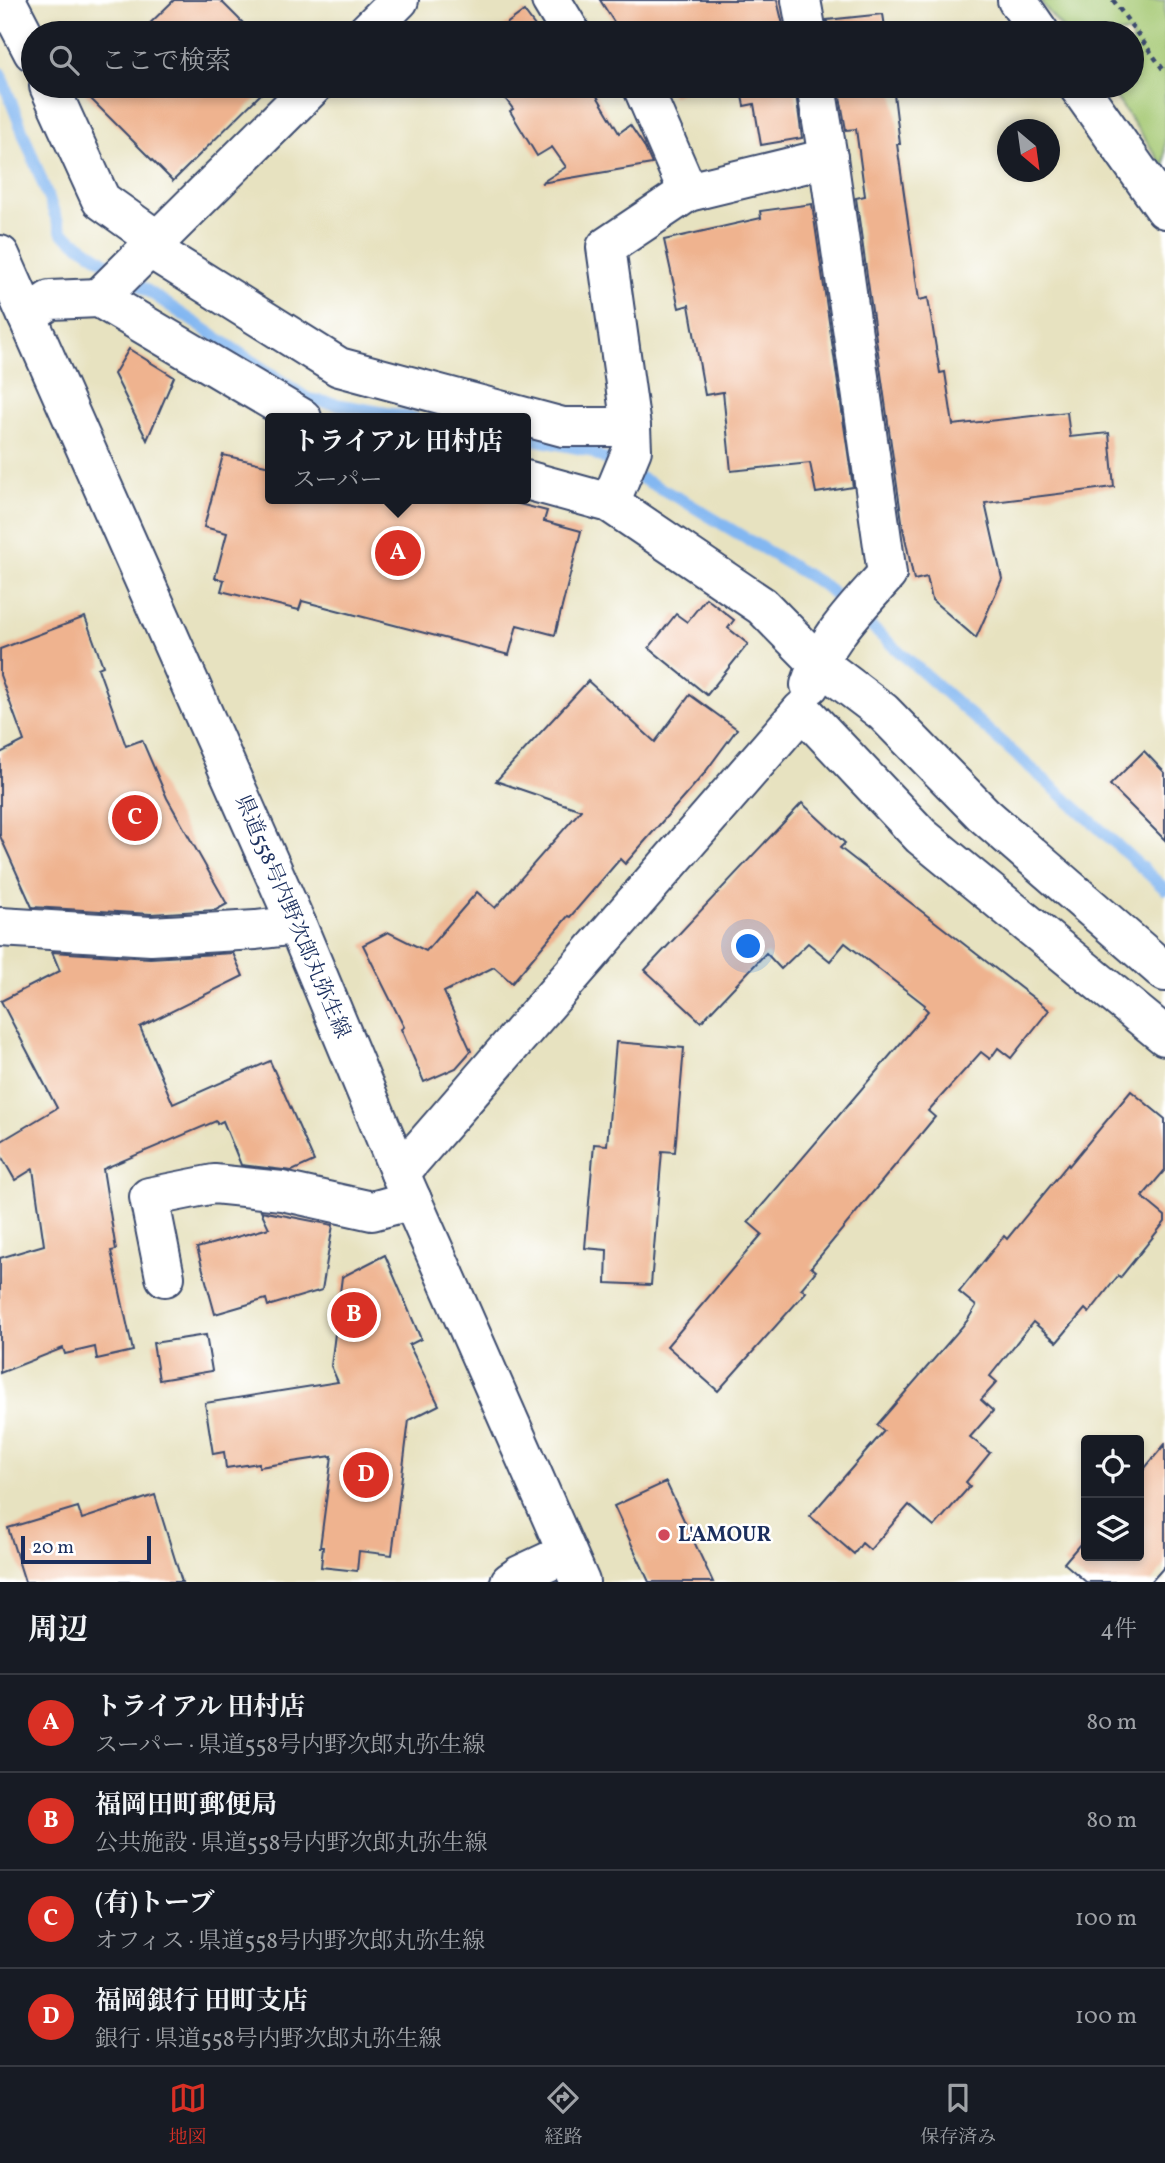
<!DOCTYPE html>
<html lang="ja">
<meta charset="utf-8">
<style>
:root{--surface:#171b24;--page:#20242c;--text:#f1f3f6;--muted:#9ea1a6;--line:#363941;--accent:#d93025}
body{margin:0;font-family:Vollkorn,"Noto Serif JP",serif;background:var(--page);color:var(--text)}
.controls{position:absolute;right:21px;bottom:21px;display:grid;overflow:hidden;border-radius:7px;box-shadow:0 4px 10px #0003}
.controls button{width:63px;height:63px;display:grid;place-items:center;padding:0;border:0;border-bottom:2px solid var(--line);background:var(--surface);color:var(--text);font:35px sans-serif}
.compass{position:absolute;left:997px;top:119px;width:63px;height:63px;border-radius:50%;background:var(--surface);box-shadow:0 4px 10px #0003;rotate:151deg}
.scale{position:absolute;left:21px;bottom:18px;width:130px;box-sizing:border-box;padding-left:7px;border:4px solid #1b2f5e;border-top:0;font-size:19px;line-height:24px;white-space:nowrap;color:#1b2f5e;-webkit-text-stroke:5px #fff;paint-order:stroke}
.you{position:absolute;left:749px;top:947px;width:24px;height:24px;margin:-18px;border:5px solid #fff;border-radius:50%;background:#1a73e8;box-shadow:0 0 0 10px #1a73e833}
.badge{display:grid;place-items:center;width:46px;height:46px;border-radius:50%;background:var(--accent);color:#fff;font-size:23px;font-weight:700}
.pin{position:absolute;translate:-50% -50%;border:4px solid #fff;box-shadow:0 2px 7px #0006}
.popup{position:absolute;left:265px;top:413px;width:266px;height:91px;box-sizing:border-box;display:grid;place-content:center;border-radius:7px;background:var(--surface);filter:drop-shadow(0 2px 5px #0005);font-size:23px;white-space:nowrap;color:var(--muted)}
.popup b{font-size:26px;color:var(--text)}
.popup::after{content:'';position:absolute;left:50%;top:100%;margin-left:-14px;border:14px solid transparent;border-top-color:var(--surface)}
.list{margin:0;padding:0;list-style:none}
h2{display:flex;justify-content:space-between;align-items:center;height:91px;margin:0;padding:0 28px;font-size:30px}
h2 small{font-size:23px;font-weight:400;color:var(--muted)}
.list li{display:grid;grid-template-columns:46px 1fr auto;gap:21px;align-items:center;box-sizing:border-box;height:98px;padding:0 28px;border-top:2px solid var(--line)}
.list b{display:block;font-size:26px;white-space:nowrap}
.list p{margin:0;font-size:23px;white-space:nowrap;color:var(--muted)}
.list em{font-size:23px;font-style:normal;color:var(--muted)}
.icon{flex:none;width:38px;height:38px;fill:none;stroke:currentColor;stroke-width:2;stroke-linecap:round;stroke-linejoin:round}
.map{position:relative;flex:none;width:1165px;height:1582px;overflow:hidden}
.search{position:absolute;background:var(--surface);box-shadow:0 4px 10px #0003;left:21px;right:21px;top:21px;height:77px;display:flex;align-items:center;gap:18px;box-sizing:border-box;padding:0 24px;border-radius:38px;color:var(--muted);font-size:26px}
.sheet{height:483px;background:var(--surface)}
nav{display:flex;justify-content:space-around;align-items:center;box-sizing:border-box;height:98px;border-top:2px solid var(--line);background:var(--surface);font-size:19px;color:var(--muted)}
nav a{display:grid;justify-items:center;gap:4px}
nav .on{color:var(--accent)}
.map>svg:first-child{display:block}
.green{fill:#a4c872;stroke:#607c68;stroke-width:2}
.lines{fill:none;stroke-linecap:round;stroke-linejoin:round}
.stream{stroke:#83b7f1;stroke-width:12}
.building{fill:#efb38f}
.minor-casing{stroke:#3a4a6d;stroke-width:42}
.major-casing{stroke:#3a4a6d;stroke-width:42}
.path{stroke:#3a4a6d;stroke-width:4.5;stroke-dasharray:5 5;stroke-linecap:butt}
.minor{stroke:#fff;stroke-width:38}
.major{stroke:#fff;stroke-width:38}
.poi-dot{fill:#d1495b;stroke:#fff;stroke-width:2.5}
.labels{text-anchor:middle;dominant-baseline:central;stroke-width:5;stroke-linejoin:round;paint-order:stroke}
.street-label{font-size:21px;fill:#1b2f5e;stroke:#fff}
.poi-label{font-size:21px;font-weight:bold;fill:#1b2f5e;stroke:#fff;text-anchor:start}
</style>
<div class="map">
<svg width="1165" height="1582" viewBox="0 0 1165 1582">
<rect width="100%" height="100%" fill="#fff"/>
<filter id="ink" filterUnits="userSpaceOnUse"><feTurbulence type="fractalNoise" baseFrequency=".0143" numOctaves="2"/><feDisplacementMap in="SourceGraphic" scale="14" xChannelSelector="R" yChannelSelector="G"/><feConvolveMatrix kernelMatrix="1 2 1 2 8 2 1 2 1" color-interpolation-filters="sRGB"/></filter>
<filter id="wash" filterUnits="userSpaceOnUse"><feTurbulence type="fractalNoise" baseFrequency=".00686" numOctaves="4" result="noise"/><feDisplacementMap in="SourceGraphic" scale="28" xChannelSelector="R" yChannelSelector="G"/><feGaussianBlur stdDeviation="1.57" result="paint"/><feColorMatrix in="noise" values="0 0 0 0 0 0 0 0 0 0 0 0 0 0 0 0 0 1.4 0 .05"/><feComposite in="paint" operator="in"/></filter>
<g filter="url(#wash)">
<rect width="100%" height="100%" fill="#e7e2c0"/>
<!-- green -->
<polygon class="green" points="1039,0 1165,0 1165,168 1108,86 1132,86 1132,33 1066,33"/>
<g class="lines">
<!-- stream -->
<g class="stream">
<polyline points="0,73 62,233 308,399 414,418"/>
<polyline points="526,438 588,450 684,501 825,586 1092,822 1165,889"/>
</g>
</g>
<g id="blocks">
<!-- building -->
<g class="building">
<polygon points="174,0 220,0 253,33 140,33"/>
<polygon points="600,0 777,0 785,33 621,33"/>
<polygon points="524,11 540,33 494,33"/>
<polygon points="883,14 886,33 828,33 827,20"/>
<polygon points="86,86 269,86 173,181 82,90"/>
<polygon points="496,86 591,86 619,133 630,125 644,146 652,164 541,183 566,167 552,147 537,156 510,111 513,109"/>
<polygon points="669,86 703,86 672,96"/>
<polygon points="740,86 795,86 802,138 761,145 754,104 744,106"/>
<polygon points="838,86 893,86 900,144 897,144 919,300 928,298 940,373 945,372 953,425 1067,412 1070,437 1109,433 1114,487 985,503 1002,579 976,638 932,600 927,577 914,580 903,528 856,198 865,196 856,129 846,130"/>
<polygon points="812,204 853,487 816,493 810,463 731,471 723,392 705,395 689,305 679,308 664,240 761,218 760,211"/>
<polygon points="129,349 174,377 147,440 114,374"/>
<polygon points="223,455 270,466 270,499 499,499 547,511 544,521 581,531 555,635 517,625 509,655 302,601 299,610 221,591 224,580 215,578 227,533 204,527"/>
<polygon points="706,598 734,620 728,628 748,644 707,695 649,648 676,614 687,622"/>
<polygon points="85,617 103,666 98,668 126,746 142,740 167,798 227,904 216,910 151,914 32,907 0,836 0,753 24,741 0,675 0,649"/>
<polygon points="588,681 655,742 690,695 737,729 703,775 625,864 620,859 570,917 568,916 512,983 494,967 444,992 471,1051 456,1068 424,1082 401,1029 404,1027 363,945 388,932 426,951 477,892 495,908 581,810 496,781"/>
<polygon points="1144,751 1165,773 1165,840 1110,785"/>
<polygon points="802,803 845,843 840,848 1049,1010 1011,1058 998,1048 990,1059 981,1052 928,1111 935,1117 811,1267 816,1271 801,1289 806,1292 718,1391 667,1346 762,1234 748,1222 928,1011 924,1007 925,1005 845,943 830,961 808,943 781,969 766,953 701,1022 645,970"/>
<polygon points="52,952 150,958 233,953 243,976 140,1027 173,1104 270,1061 314,1161 292,1171 241,1165 223,1121 217,1124 216,1121 103,1169 116,1250 111,1251 133,1351 97,1359 95,1347 65,1354 63,1348 0,1373 0,1258 44,1245 33,1169 15,1180 0,1154 0,1142 57,1108 1,1001 60,971"/>
<polygon points="616,1042 684,1048 675,1152 662,1151 651,1285 606,1283 607,1250 585,1248 594,1144 607,1145"/>
<polygon points="1131,1091 1165,1119 1165,1170 1142,1197 1165,1216 1165,1222 1120,1278 1118,1276 1089,1313 1085,1309 1057,1342 1033,1322 990,1376 997,1382 981,1400 993,1411 970,1437 990,1453 966,1482 970,1486 934,1527 909,1505 870,1550 862,1543 854,1554 810,1516 884,1431 877,1425 967,1321 976,1306 959,1292 1004,1236 1007,1239 1068,1164 1069,1166"/>
<polygon points="261,1211 333,1225 322,1290 268,1306 266,1299 215,1314 197,1248 269,1228"/>
<polygon points="385,1255 421,1339 409,1345 439,1405 409,1420 392,1555 359,1551 357,1571 321,1567 323,1547 320,1547 332,1456 259,1467 259,1463 226,1468 224,1452 213,1454 205,1403 338,1382 331,1366 342,1277"/>
<polygon points="206,1335 212,1371 159,1380 153,1343"/>
<polygon points="1165,1444 1165,1566 1151,1582 1086,1582 1064,1563 1086,1537 1086,1556 1139,1556 1139,1475"/>
<polygon points="666,1482 713,1582 649,1582 614,1506"/>
<polygon points="155,1495 182,1582 25,1582 8,1528 78,1507 82,1519"/>
</g>
</g>
</g>
<g filter="url(#ink)">
<use href="#blocks" fill-opacity="0" stroke="#3a4a6d" stroke-width="2"/>
<g class="lines">
<defs>
<g id="minor">
<polyline points="6,0 33,52"/>
<polyline points="551,0 571,33"/>
<polyline points="801,0 807,33"/>
<polyline points="1017,0 1040,33"/>
<polyline points="366,33 399,0"/>
<polyline points="49,86 101,200 157,240"/>
<polyline points="642,86 688,192"/>
<polyline points="1078,86 1165,209"/>
<polyline points="149,248 339,367 563,427 631,427"/>
<polyline points="99,298 313,86"/>
<polyline points="27,316 50,300 99,298 302,418"/>
<polyline points="526,480 610,503 762,606 817,662 883,712 983,814 1165,972"/>
<polyline points="610,503 632,450 631,427 606,247 688,192 828,158"/>
<path d="M810 685C824 640 856 609 887 574L828 158 816 86"/>
<polyline points="0,927 151,936 256,930 297,925"/>
<polyline points="400,1173 802,710 921,836 1165,1036"/>
<polyline points="165,1277 149,1197 214,1184 282,1191 372,1211 412,1200"/>
<polyline points="510,1582 520,1575 567,1553"/>
</g>
<polyline id="major" points="0,255 297,925 400,1173 580,1582"/>
</defs>
<!-- minor casing -->
<use href="#minor" class="minor-casing"/>
<!-- major casing -->
<use href="#major" class="major-casing"/>
<!-- path -->
<polyline class="path" points="1113,0 1165,72"/>
<!-- minor -->
<use href="#minor" class="minor"/>
<!-- major -->
<use href="#major" class="major"/>
</g>
</g>
<!-- markers -->
<circle class="poi-dot" cx="664" cy="1535" r="7"/>
<g class="labels">
<!-- street labels -->
<g class="street-label">
<text transform="translate(292 917) rotate(67)">県道558号内野次郎丸弥生線</text>
</g>
<!-- poi labels -->
<g class="poi-label">
<text x="678" y="1535">L'AMOUR</text>
</g>
</g>
</svg>
<div class="controls">
<button><svg class="icon" aria-label="locate" viewBox="0 0 24 24"><circle cx="12" cy="12" r="6"/><path d="M12 2v4M12 18v4M2 12h4M18 12h4"/></svg></button>
<button><svg class="icon" aria-label="layers" viewBox="0 0 24 24"><path d="M12 4l9 5-9 5-9-5zM3 14l9 5 9-5"/></svg></button>
</div>
<svg class="compass" viewBox="-18 -18 36 36"><path d="M0-13l5 13h-10z" fill="#e53935"/><path d="M0 13l5-13h-10z" fill="#9ea1a6"/></svg>
<div class="scale">20 m</div>
<div class="you"></div>
<div class="pin badge" style="left:398px;top:553px">A</div>
<div class="popup"><b>トライアル 田村店</b>スーパー</div>
<div class="pin badge" style="left:354px;top:1315px">B</div>
<div class="pin badge" style="left:135px;top:818px">C</div>
<div class="pin badge" style="left:366px;top:1475px">D</div>
<div class="search"><svg class="icon" aria-label="search" viewBox="0 0 24 24"><circle cx="10" cy="10" r="6"/><path d="M15 15l6 6"/></svg>ここで検索</div>
</div>
<section class="sheet">
<h2>周辺<small>4件</small></h2>
<ul class="list">
<li><span class="badge">A</span><div><b>トライアル 田村店</b><p>スーパー · 県道558号内野次郎丸弥生線</p></div><em>80 m</em></li>
<li><span class="badge">B</span><div><b>福岡田町郵便局</b><p>公共施設 · 県道558号内野次郎丸弥生線</p></div><em>80 m</em></li>
<li><span class="badge">C</span><div><b>(有)トーブ</b><p>オフィス · 県道558号内野次郎丸弥生線</p></div><em>100 m</em></li>
<li><span class="badge">D</span><div><b>福岡銀行 田町支店</b><p>銀行 · 県道558号内野次郎丸弥生線</p></div><em>100 m</em></li>
</ul>
</section>
<nav>
<a class="on"><svg class="icon" aria-label="map" viewBox="0 0 24 24"><path d="M3 6l6-2 6 2 6-2v14l-6 2-6-2-6 2zM9 4v14M15 6v14"/></svg>地図</a>
<a><svg class="icon" aria-label="directions" viewBox="0 0 24 24"><path d="M12 3l9 9-9 9-9-9zM9 14v-3h6M13 9l2 2-2 2"/></svg>経路</a>
<a><svg class="icon" aria-label="saved" viewBox="0 0 24 24"><path d="M7 4h10v16l-5-4-5 4z"/></svg>保存済み</a>
</nav>
